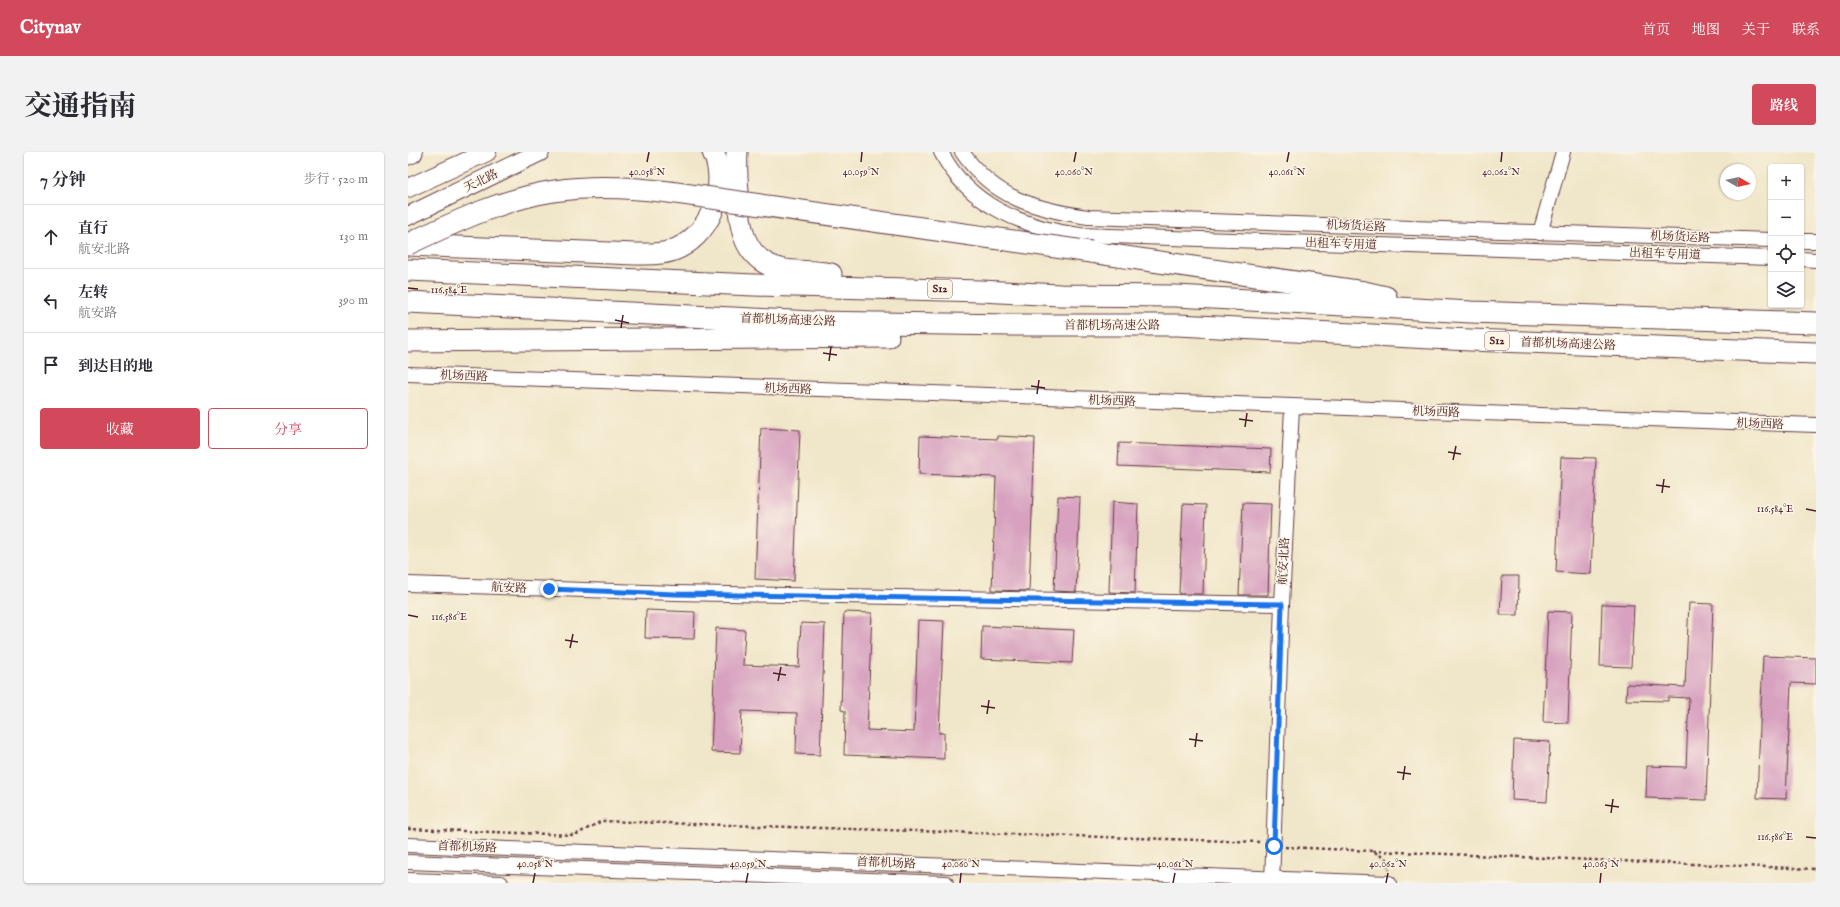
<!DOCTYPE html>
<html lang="zh">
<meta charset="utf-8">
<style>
:root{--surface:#fff;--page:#f2f2f3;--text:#2b2b33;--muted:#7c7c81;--line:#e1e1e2;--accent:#d1495b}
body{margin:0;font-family:"IM FELL English","Noto Serif SC",serif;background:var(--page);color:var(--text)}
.controls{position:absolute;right:12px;top:12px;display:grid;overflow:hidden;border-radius:4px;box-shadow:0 1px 3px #0004}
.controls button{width:36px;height:36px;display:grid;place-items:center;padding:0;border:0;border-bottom:1px solid var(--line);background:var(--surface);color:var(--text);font:20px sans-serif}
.compass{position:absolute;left:1312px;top:12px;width:36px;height:36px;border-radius:50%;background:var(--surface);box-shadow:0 1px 3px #0004;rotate:99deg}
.stop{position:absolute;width:12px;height:12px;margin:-9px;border:3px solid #1a73e8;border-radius:50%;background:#fff}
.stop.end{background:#1a73e8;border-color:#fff;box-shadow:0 1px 4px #0008}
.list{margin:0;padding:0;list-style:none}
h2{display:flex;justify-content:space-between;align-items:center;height:52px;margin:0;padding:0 16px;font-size:17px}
h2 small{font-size:13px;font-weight:400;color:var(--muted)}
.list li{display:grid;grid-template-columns:26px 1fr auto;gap:12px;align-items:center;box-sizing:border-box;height:64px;padding:0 16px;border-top:1px solid var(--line)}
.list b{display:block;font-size:15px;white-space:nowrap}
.list p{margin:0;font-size:13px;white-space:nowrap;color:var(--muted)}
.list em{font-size:13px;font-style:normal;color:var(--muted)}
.actions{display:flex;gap:8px;padding:12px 16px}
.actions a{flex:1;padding:9px 0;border:1px solid var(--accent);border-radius:4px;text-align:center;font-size:14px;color:var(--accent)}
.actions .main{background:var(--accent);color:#fff}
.icon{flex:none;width:22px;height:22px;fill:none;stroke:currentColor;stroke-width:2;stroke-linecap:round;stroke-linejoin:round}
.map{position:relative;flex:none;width:1408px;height:731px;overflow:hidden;border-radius:4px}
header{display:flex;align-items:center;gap:24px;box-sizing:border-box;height:56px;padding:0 20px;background:var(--accent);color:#fff}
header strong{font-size:19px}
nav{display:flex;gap:22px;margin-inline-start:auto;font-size:14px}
.intro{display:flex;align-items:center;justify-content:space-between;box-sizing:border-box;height:96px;padding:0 24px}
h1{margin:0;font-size:28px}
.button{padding:10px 18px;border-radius:4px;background:var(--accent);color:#fff;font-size:14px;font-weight:700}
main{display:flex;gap:24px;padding:0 24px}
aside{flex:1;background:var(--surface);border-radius:4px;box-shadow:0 1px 3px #0004}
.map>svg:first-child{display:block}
.building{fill:#d7a1bf}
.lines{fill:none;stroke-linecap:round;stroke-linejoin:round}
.minor-casing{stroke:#633d43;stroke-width:16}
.major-casing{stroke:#633d43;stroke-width:20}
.highway-casing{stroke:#633d43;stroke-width:23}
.path{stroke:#633d43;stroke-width:2.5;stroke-dasharray:3 3;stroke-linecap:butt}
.minor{stroke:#fff;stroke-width:14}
.major{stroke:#fff;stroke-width:18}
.highway{stroke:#fff;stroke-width:21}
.highway-bridge-casing{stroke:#633d43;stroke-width:23;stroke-linecap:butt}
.highway-bridge{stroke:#fff;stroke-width:21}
.route{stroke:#1a73e8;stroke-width:5}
.ticks{fill:none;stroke:#4a1f2b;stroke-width:1.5}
.labels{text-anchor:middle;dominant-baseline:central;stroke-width:3;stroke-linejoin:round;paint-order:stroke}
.shield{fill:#fcf5e5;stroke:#7f5f63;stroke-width:1}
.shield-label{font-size:11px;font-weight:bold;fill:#4a1f2b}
.street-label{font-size:12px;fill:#4a1f2b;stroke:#fcf5e5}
.ticks-label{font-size:10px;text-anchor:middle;fill:#4a1f2b;stroke:#fcf5e5;stroke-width:3;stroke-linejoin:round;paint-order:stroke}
</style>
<header>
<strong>Citynav</strong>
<nav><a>首页</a><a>地图</a><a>关于</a><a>联系</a></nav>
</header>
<div class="intro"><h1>交通指南</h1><a class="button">路线</a></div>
<main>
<aside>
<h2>7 分钟<small>步行 · 520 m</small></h2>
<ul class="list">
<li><svg class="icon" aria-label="ahead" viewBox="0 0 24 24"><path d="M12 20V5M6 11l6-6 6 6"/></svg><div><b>直行</b><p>航安北路</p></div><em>130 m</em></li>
<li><svg class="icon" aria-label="left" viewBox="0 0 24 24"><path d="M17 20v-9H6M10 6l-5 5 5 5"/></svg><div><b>左转</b><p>航安路</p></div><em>390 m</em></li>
<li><svg class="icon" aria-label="arrive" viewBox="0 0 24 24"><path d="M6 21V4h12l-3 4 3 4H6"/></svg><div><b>到达目的地</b></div></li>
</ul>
<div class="actions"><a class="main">收藏</a><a>分享</a></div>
</aside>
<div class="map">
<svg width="1408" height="731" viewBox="0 0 1408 731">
<rect width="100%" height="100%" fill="#fcf5e5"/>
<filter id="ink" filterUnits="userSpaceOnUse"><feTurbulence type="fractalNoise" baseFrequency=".025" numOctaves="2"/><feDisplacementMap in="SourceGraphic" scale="8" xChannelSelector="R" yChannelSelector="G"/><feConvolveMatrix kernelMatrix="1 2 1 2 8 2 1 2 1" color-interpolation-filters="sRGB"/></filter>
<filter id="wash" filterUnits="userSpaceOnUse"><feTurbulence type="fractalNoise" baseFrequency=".012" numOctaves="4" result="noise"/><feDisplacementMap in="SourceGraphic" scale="16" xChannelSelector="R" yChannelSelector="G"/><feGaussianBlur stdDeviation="0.9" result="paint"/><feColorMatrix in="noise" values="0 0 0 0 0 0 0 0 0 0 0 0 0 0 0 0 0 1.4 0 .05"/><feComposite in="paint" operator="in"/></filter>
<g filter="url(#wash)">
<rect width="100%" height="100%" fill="#f0e6c9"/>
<g id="blocks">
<!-- building -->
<g class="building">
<polygon points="353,276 392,278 386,429 347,427"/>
<polygon points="512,284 590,287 590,284 627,286 621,439 584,438 588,325 511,322"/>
<polygon points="711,291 863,297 862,320 710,314"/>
<polygon points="1153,305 1188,306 1183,422 1148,420"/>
<polygon points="650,344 672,345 668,440 646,439"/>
<polygon points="704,350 730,352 727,441 701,440"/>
<polygon points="835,351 863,352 860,443 831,443"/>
<polygon points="775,352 798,353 795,442 771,442"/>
<polygon points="1094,424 1111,424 1110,463 1092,463"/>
<polygon points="1281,451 1305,452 1298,648 1238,646 1239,614 1278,615 1281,546 1260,545 1260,549 1218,548 1219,532 1277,535"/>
<polygon points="1194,452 1226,453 1223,515 1192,514"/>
<polygon points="238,458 287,460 286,487 237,486"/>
<polygon points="1140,459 1164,460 1160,571 1135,570"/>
<polygon points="436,460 464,461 459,578 506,580 510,468 536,469 531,581 536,581 536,607 436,603 437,559 433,558"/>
<polygon points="393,471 417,472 412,603 388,602 389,561 334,559 332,601 303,600 308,476 337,478 335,513 391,515"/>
<polygon points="574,474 666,478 664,511 573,507"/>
<polygon points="1355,504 1408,506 1408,532 1383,531 1378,647 1349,646"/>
<polygon points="1106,588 1142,590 1139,650 1104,648"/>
</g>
</g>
</g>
<g filter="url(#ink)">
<use href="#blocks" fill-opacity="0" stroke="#633d43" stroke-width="1"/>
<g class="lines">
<defs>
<g id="minor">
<path d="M533 0C560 53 616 76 672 83L1363 106"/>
<path d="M554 0C586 46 626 57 680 65L1363 88"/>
<polyline points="1132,81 1155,0"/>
<polyline points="1393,89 1408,89"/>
<polyline points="1393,107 1408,108"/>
<polyline points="0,222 1408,273"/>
<polyline points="0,432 267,441 874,452"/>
<polyline points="0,693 981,731"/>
<polyline points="0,710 538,731"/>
<polyline points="0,728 93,731"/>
<polyline points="864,731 874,452 884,256"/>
</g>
<g id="major">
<polyline points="0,36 79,0"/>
<polyline points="0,64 132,0"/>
</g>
<g id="highway">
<path d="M329 0C328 13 329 27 330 40 331 72 334 107 372 117 388 121 406 118 423 122"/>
<polyline points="0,2 4,0"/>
<path d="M0 93 227 102C239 102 252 103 263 99 301 87 322 35 305 0"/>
<polyline points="683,100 956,140 978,145"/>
<polyline points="0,118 346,133 573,139 652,143 768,144 1063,160 1408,171"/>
<polyline points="0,150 404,170 604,173 770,173 1062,188 1408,201"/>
<polyline points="0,189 480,185"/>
</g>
</defs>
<!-- minor casing -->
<use href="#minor" class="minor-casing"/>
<!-- major casing -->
<use href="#major" class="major-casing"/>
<!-- highway casing -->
<use href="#highway" class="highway-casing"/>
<!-- path -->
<g class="path">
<polyline points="0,677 167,683 194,669 853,690"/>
<polyline points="877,695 965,699 978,707 981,718"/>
<polyline points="965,699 1408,717"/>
</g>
<!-- minor -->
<use href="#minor" class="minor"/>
<!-- major -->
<use href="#major" class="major"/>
<!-- highway -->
<use href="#highway" class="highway"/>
<defs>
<path id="highway-bridge" d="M0 92C47 70 95 47 146 39 184 33 223 35 261 40L683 100"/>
</defs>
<!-- highway-bridge casing -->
<use href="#highway-bridge" class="highway-bridge-casing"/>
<!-- highway-bridge -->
<use href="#highway-bridge" class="highway-bridge"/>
</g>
</g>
<g class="lines" filter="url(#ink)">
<!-- route -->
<polyline class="route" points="141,437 267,442 874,452 866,694"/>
</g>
<!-- ticks -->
<path class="ticks" d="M239 10 241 0M453 10 454 0M666 10 668 0M879 10 881 0M1093 10 1094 0M0 136 10 137M207 168 221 171M213 176 215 163M415 201 429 203M421 209 423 195M623 234 637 236M629 242 631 228M831 267 845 269M837 275 839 261M1040 300 1053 302M1045 308 1048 294M1248 333 1262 335M1254 341 1256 327M1398 357 1408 359M0 463 10 465M157 488 170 490M162 496 165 482M365 521 378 523M370 529 373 515M573 554 587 556M579 562 581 548M781 587 795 589M787 595 789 581M989 620 1003 622M995 628 997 614M1197 653 1211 655M1203 661 1205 647M1398 685 1408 686M125 731 127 721M338 731 340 721M552 731 553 721M765 731 767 721M978 731 980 721M1192 731 1193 721"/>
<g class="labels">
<!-- shield labels -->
<g class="shield">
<rect x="520" y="128" width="24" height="18" rx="3"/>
<rect x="1077" y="180" width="24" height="18" rx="3"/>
</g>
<g class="shield-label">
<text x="532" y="137">S12</text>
<text x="1089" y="189">S12</text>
</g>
<!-- street labels -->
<g class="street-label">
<text transform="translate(73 29) rotate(-26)">天北路</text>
<text transform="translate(948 74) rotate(2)">机场货运路</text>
<text transform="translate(1272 85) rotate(2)">机场货运路</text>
<text transform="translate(933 92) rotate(2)">出租车专用道</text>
<text transform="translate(1257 102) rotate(2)">出租车专用道</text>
<text transform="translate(380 168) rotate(2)">首都机场高速公路</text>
<text x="704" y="173">首都机场高速公路</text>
<text transform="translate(1160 192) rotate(2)">首都机场高速公路</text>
<text transform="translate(56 224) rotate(2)">机场西路</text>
<text transform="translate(380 237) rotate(2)">机场西路</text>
<text transform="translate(704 249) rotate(2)">机场西路</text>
<text transform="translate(1028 260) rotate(2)">机场西路</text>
<text transform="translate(1352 272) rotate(2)">机场西路</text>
<text transform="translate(876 409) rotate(-87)">航安北路</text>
<text transform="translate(101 436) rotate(2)">航安路</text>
<text transform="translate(59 695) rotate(2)">首都机场路</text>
<text transform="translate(478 711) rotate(2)">首都机场路</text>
</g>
</g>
<g class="ticks-label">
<text x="239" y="23">40.058°N</text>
<text x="453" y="23">40.059°N</text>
<text x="666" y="23">40.060°N</text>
<text x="879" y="23">40.061°N</text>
<text x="1093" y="23">40.062°N</text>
<text x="41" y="141">116.584°E</text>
<text x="1367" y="360">116.584°E</text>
<text x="41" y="468">116.586°E</text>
<text x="1367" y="688">116.586°E</text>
<text x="127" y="715">40.058°N</text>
<text x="340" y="715">40.059°N</text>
<text x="553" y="715">40.060°N</text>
<text x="767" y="715">40.061°N</text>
<text x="980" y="715">40.062°N</text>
<text x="1193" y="715">40.063°N</text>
</g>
</svg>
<div class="controls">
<button>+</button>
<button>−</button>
<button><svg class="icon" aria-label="locate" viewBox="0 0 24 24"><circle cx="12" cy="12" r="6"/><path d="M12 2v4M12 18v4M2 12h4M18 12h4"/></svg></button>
<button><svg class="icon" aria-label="layers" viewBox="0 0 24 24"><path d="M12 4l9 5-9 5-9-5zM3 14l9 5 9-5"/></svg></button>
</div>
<svg class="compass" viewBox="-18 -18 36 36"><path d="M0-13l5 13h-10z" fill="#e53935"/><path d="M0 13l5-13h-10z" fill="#7c7c81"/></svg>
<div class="stop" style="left:866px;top:694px"></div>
<div class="stop end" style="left:141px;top:437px"></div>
</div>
</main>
